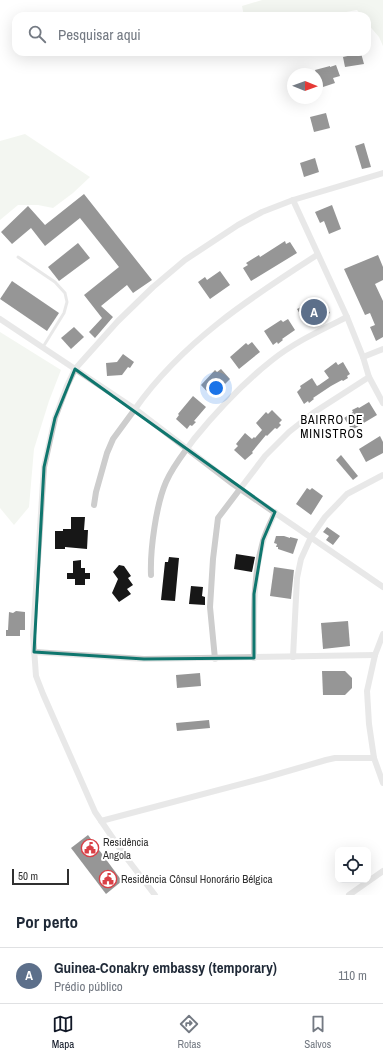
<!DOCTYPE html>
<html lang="pt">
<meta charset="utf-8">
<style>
:root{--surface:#fff;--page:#f2f2f3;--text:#1f2937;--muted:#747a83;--line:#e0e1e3;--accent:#111827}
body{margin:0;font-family:"Archivo Narrow",sans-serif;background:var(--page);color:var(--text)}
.controls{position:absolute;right:12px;bottom:12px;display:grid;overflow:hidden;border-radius:8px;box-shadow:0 4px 16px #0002}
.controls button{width:36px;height:36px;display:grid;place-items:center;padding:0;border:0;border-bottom:1px solid var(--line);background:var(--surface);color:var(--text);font:20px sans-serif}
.compass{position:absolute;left:287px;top:68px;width:36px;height:36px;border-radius:50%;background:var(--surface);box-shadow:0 4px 16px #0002;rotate:91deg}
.scale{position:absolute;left:12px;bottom:10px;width:57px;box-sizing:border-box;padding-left:4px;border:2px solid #303030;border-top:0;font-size:11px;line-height:14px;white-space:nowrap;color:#303030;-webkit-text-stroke:3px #fff;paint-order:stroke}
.you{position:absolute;left:216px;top:388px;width:14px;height:14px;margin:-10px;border:3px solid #fff;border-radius:50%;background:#1a73e8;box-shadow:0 0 0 6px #1a73e833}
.badge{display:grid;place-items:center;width:26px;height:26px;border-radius:50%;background:var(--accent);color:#fff;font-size:13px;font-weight:700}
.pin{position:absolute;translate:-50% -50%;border:2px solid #fff;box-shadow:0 1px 4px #0006}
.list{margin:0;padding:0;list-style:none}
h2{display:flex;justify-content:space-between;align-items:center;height:52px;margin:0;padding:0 16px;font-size:17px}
h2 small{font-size:13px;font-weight:400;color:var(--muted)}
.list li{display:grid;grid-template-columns:26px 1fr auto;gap:12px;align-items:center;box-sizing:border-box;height:56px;padding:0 16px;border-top:1px solid var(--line)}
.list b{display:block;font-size:15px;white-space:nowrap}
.list p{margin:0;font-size:13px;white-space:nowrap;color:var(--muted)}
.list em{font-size:13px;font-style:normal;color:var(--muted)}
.icon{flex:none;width:22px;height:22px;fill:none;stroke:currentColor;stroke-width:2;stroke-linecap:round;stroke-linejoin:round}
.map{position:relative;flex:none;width:383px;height:895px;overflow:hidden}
.search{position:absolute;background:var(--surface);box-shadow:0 4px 16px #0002;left:12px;right:12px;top:12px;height:44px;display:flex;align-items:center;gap:10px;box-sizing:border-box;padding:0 14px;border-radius:12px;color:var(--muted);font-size:15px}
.sheet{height:108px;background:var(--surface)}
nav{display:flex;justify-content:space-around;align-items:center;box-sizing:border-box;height:56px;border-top:1px solid var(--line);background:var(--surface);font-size:11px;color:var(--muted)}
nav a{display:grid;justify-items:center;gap:2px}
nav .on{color:var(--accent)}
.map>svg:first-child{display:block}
.green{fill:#e5ecdf}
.building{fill:#171717}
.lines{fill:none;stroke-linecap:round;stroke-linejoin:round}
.lane{stroke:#cdcdcd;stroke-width:3}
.street{stroke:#cdcdcd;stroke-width:6}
.marked{fill:none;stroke:#0f766e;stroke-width:3;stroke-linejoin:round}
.labels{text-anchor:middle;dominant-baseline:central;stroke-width:4;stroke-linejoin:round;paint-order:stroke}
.poi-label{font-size:11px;fill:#303030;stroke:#fff;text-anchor:start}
.neighbourhood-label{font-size:12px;letter-spacing:1px;fill:#000;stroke:#fff}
</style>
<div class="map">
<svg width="383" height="895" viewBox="0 0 383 895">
<rect width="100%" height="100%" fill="#fff"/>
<!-- green -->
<g class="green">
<polygon points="262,0 383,0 383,46 379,37 367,23 367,16 362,16 357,10 325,16 244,16 242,6"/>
<polygon points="25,134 90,177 73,193 53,208 38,205 18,205 0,220 0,141"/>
<polygon points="0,332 61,370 49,401 34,449 29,507 14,525 0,508"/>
</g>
<!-- building -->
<g class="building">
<polygon points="361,53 364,64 345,67 343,57"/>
<polygon points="336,65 340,76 333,78 335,83 320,88 315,70 330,66 330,67"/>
<polygon points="326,113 330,128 314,132 310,117"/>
<polygon points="364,143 371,167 362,169 355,146"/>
<polygon points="315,158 319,172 304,177 300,163"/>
<polygon points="84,194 152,280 133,293 127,285 101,306 113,317 95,338 89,332 102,318 84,295 119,267 80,218 45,246 31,228 12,244 1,232 28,206 45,225"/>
<polygon points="332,205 341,229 329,234 324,221 320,223 315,212"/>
<polygon points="285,241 286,244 290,242 297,253 251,281 243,268 248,265 246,263 259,255 260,257"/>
<polygon points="78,243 90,258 59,281 48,267"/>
<polygon points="378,255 383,267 383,280 375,284 383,301 383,337 376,341 370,327 375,325 370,313 365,315 344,269"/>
<polygon points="220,271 230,285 210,299 198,282 205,277 207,280"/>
<polygon points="12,281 59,313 47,331 0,299"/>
<polygon points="317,299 318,302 322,300 330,313 311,323 309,320 305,323 297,309"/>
<polygon points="288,319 295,330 282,339 283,340 278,344 277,342 273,345 264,331 281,320 283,322"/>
<polygon points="74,327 84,337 71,349 61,338"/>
<polygon points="252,342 260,352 239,369 230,357 246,343 248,345"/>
<polygon points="123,354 134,362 130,368 128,367 122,375 107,376 106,363 117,362"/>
<polygon points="336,362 338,365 343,362 350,374 347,376 348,378 343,381 342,380 331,386 313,398 314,399 309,403 308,401 304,404 297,392 301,388 300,386 312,378 317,386 319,385 329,378 324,371"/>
<polygon points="221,369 230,379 212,397 201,385 215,370 217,372"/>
<polygon points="193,396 206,407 194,421 196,422 192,426 190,425 187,429 176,419 179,415 178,414"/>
<polygon points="369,402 377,415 352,430 344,418 353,412 352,410 358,407 359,408"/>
<polygon points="272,410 282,420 279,423 281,425 277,429 275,428 267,436 266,435 252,452 253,453 245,460 234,450 238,446 236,444 245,433 252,439 254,437 255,438 262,430 256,423 266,412 268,414"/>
<polygon points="380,436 383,442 383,453 366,462 359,449"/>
<polygon points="341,455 358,476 353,480 336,460"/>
<polygon points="307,488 310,490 312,488 323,496 311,515 296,504"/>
<polygon points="71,517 85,517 84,530 88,530 87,549 65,547 65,549 55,549 55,531 63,531 63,529 71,529"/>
<polygon points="327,527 340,536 333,545 326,540 329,536 323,532"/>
<polygon points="276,536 284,536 290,538 290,537 298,539 293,554 278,549 278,547 276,547 277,544 274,543"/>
<polygon points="236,554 255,557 252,572 234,569"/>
<polygon points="169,557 179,558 175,601 161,600 165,562 168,562"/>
<polygon points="81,560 81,568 85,568 85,573 90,573 90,579 85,579 85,585 75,585 75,579 67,579 67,573 73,573 73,561"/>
<polygon points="119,565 124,566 131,576 128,578 133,585 127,589 131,594 119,602 112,593 118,579 113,572"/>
<polygon points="274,567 294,570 291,599 270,596"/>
<polygon points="191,586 203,587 202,596 205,597 205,605 189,604"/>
<polygon points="16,611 25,612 25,630 20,630 20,636 6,636 6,630 8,630 9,612 13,613"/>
<polygon points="348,621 350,646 323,649 321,623"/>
<polygon points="322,671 345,671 352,678 352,688 345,695 323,695"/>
<polygon points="200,673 201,686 177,688 176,675"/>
<polygon points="209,720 210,728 177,731 176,723"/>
<polygon points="88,835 122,881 106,894 71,848"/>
</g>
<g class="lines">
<!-- lane -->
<polyline class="lane" points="18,257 55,282 65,293 67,302 64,313 43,347"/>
<!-- street -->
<g class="street">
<polyline points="293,200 347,317 363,357 369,377 383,403"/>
<path d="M0 319 135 409C182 342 250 298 317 255"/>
<polyline points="363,357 383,349"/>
<polyline points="94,505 96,492 107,453 113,439 135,409 233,484 383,587"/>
<path d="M151 575C150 550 156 505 166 482 173 466 184 453 194 439 217 411 242 384 271 361 293 343 321 330 347 317"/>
<polyline points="383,634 375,655 367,691 369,724 374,758 383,783"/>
<polyline points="34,652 144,659 375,655"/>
<polyline points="293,657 297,578 301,559 311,537 325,517 347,494 383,475"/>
<path d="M254 658C254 619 252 580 263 541 266 531 271 522 275 512"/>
<polyline points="215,659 210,607 213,559 218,518 265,456 289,432 313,413 369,377"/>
<polyline points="101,821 264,778 326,760 335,758 374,758"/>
<polyline points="155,895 125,856 95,812 43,694 36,676 33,635 44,467 55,418 67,386 75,369 118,321 153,287 185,260 238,225 262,212 293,200 383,173"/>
<polyline points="349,895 383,871"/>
</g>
</g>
<!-- marked area -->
<path d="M0 0H383V895H0ZM75 369 275 512 263 540 254 594V658L144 659 34 652 44 467 55 418Z" fill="#fff" fill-opacity=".55" fill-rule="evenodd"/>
<path class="marked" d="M75 369 275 512 263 540 254 594V658L144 659 34 652 44 467 55 418Z"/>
<!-- icons -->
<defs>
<symbol id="civic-ring" viewBox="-11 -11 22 22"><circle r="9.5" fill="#fff" stroke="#d94046" stroke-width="1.5"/><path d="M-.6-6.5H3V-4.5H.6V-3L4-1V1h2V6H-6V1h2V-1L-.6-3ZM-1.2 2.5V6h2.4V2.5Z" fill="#d94046"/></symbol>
</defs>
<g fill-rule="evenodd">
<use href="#civic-ring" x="80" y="838" width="20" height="20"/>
<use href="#civic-ring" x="98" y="869" width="20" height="20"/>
</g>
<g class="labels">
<!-- poi labels -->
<g class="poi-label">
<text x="103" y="842">Residência<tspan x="103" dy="13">Angola</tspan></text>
<text x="121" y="879">Residência Cônsul Honorário Bélgica</text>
</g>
<!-- neighbourhood labels -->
<g class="neighbourhood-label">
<text x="332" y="420">BAIRRO DE<tspan x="332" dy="14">MINISTROS</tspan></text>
</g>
</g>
</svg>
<div class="controls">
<button><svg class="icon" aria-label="locate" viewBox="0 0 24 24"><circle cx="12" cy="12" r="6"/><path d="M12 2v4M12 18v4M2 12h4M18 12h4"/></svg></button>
</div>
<svg class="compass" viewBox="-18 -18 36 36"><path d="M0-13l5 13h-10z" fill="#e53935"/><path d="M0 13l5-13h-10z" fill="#747a83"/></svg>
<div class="scale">50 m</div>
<div class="you"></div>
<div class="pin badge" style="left:314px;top:312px;background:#5c6f8a">A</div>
<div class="search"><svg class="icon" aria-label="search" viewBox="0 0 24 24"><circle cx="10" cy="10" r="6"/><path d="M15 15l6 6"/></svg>Pesquisar aqui</div>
</div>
<section class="sheet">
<h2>Por perto<small></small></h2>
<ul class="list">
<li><span class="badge" style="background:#5c6f8a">A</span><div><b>Guinea-Conakry embassy (temporary)</b><p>Prédio público</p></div><em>110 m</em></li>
</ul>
</section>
<nav>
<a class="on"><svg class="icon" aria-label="map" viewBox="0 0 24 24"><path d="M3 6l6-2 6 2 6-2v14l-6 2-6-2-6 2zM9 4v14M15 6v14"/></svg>Mapa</a>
<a><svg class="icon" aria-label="directions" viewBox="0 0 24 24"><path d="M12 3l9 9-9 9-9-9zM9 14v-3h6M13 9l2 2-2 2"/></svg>Rotas</a>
<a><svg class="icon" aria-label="saved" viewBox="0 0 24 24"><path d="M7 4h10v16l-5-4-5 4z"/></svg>Salvos</a>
</nav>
